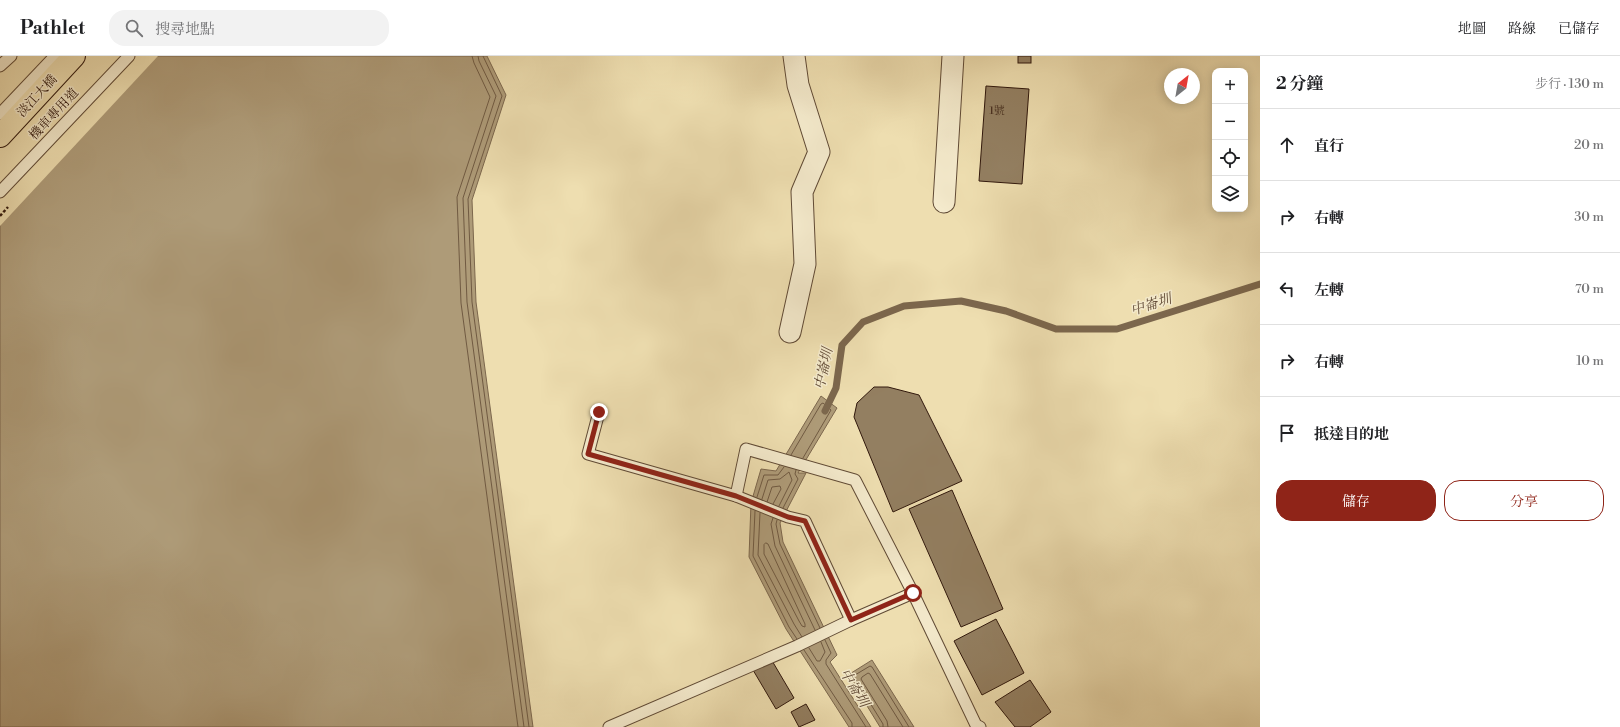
<!DOCTYPE html>
<html lang="zh-TW">
<meta charset="utf-8">
<style>
:root{--surface:#fff;--page:#f2f2f2;--text:#202124;--muted:#757577;--line:#e0e0e0;--accent:#8f2418}
body{margin:0;font-family:"Libre Bodoni","Noto Serif TC",serif;background:var(--page);color:var(--text)}
.controls{position:absolute;right:12px;top:12px;display:grid;overflow:hidden;border-radius:8px;box-shadow:0 2px 10px #0003}
.controls button{width:36px;height:36px;display:grid;place-items:center;padding:0;border:0;border-bottom:1px solid var(--line);background:var(--surface);color:var(--text);font:20px sans-serif}
.compass{position:absolute;left:1164px;top:12px;width:36px;height:36px;border-radius:50%;background:var(--surface);box-shadow:0 2px 10px #0003;rotate:31deg}
.stop{position:absolute;width:12px;height:12px;margin:-9px;border:3px solid #8f2418;border-radius:50%;background:#fff}
.stop.end{background:#8f2418;border-color:#fff;box-shadow:0 1px 4px #0008}
.list{margin:0;padding:0;list-style:none}
h2{display:flex;justify-content:space-between;align-items:center;height:52px;margin:0;padding:0 16px;font-size:17px}
h2 small{font-size:13px;font-weight:400;color:var(--muted)}
.list li{display:grid;grid-template-columns:26px 1fr auto;gap:12px;align-items:center;box-sizing:border-box;height:72px;padding:0 16px;border-top:1px solid var(--line)}
.list b{display:block;font-size:15px;white-space:nowrap}
.list em{font-size:13px;font-style:normal;color:var(--muted)}
.actions{display:flex;gap:8px;padding:12px 16px}
.actions a{flex:1;padding:9px 0;border:1px solid var(--accent);border-radius:16px;text-align:center;font-size:14px;color:var(--accent)}
.actions .main{background:var(--accent);color:#fff}
.icon{flex:none;width:22px;height:22px;fill:none;stroke:currentColor;stroke-width:2;stroke-linecap:round;stroke-linejoin:round}
.map{position:relative;flex:none;width:1260px;height:671px;overflow:hidden}
header{display:flex;align-items:center;gap:24px;box-sizing:border-box;height:56px;padding:0 20px;background:var(--surface);border-bottom:1px solid var(--line)}
header strong{font-size:19px}
nav{display:flex;gap:22px;margin-inline-start:auto;font-size:14px}
.search{width:280px;height:36px;background:var(--page);display:flex;align-items:center;gap:10px;box-sizing:border-box;padding:0 14px;border-radius:16px;color:var(--muted);font-size:15px}
main{display:flex}
aside{flex:1;background:var(--surface)}
.map>svg:first-child{display:block}
.water{fill:#ae9b78;stroke:#7c674d}
.pier{fill:#eedeb0}
.lines{fill:none;stroke-linecap:round;stroke-linejoin:round}
.shore{stroke:#705a42;stroke-width:1}
.stream{stroke:#7c674d;stroke-width:7}
.building{fill:#937f61;stroke:#31180c}
.service-casing{stroke:#604a35;stroke-width:13}
.minor-casing{stroke:#604a35;stroke-width:23}
.trunk-casing{stroke:#31180c;stroke-width:24}
.path{stroke:#31180c;stroke-width:2.5;stroke-dasharray:3 2;stroke-linecap:butt}
.service{stroke:#f4eacc;stroke-width:11}
.minor{stroke:#f4eacc;stroke-width:21}
.trunk{stroke:#eedeb0;stroke-width:22}
.route{stroke:#8f2418;stroke-width:5}
.labels{text-anchor:middle;dominant-baseline:central;stroke-width:3;stroke-linejoin:round;paint-order:stroke}
.number-label{font-size:11px;fill:#4a3221}
.street-label{font-size:13px;fill:#31180c;stroke:#f4eacc}
.water-label{font-size:14px;font-style:italic;fill:#634c37;stroke:#f4eacc}
</style>
<header>
<strong>Pathlet</strong>
<div class="search"><svg class="icon" aria-label="search" viewBox="0 0 24 24"><circle cx="10" cy="10" r="6"/><path d="M15 15l6 6"/></svg>搜尋地點</div>
<nav><a>地圖</a><a>路線</a><a>已儲存</a></nav>
</header>
<main>
<div class="map">
<svg width="1260" height="671" viewBox="0 0 1260 671">
<rect width="100%" height="100%" fill="#eedeb0"/>
<filter id="stains"><feTurbulence type="fractalNoise" baseFrequency=".005" numOctaves="4"/><feColorMatrix values="0 0 0 0 .2 0 0 0 0 .09 0 0 0 0 .02 0 0 0 .5 -.17"/></filter>
<radialGradient id="worn" r=".72"><stop offset=".6" stop-color="#630" stop-opacity="0"/><stop offset="1" stop-color="#630" stop-opacity=".3"/></radialGradient>
<!-- water -->
<g class="water">
<polygon points="0,0 487,0 506,39 472,144 476,246 533,671 0,671"/>
<polygon points="821,340 837,352 798,417 806,417 780,467 783,486 837,599 830,606 871,671 849,671 786,573 749,501 751,447 761,413 776,415"/>
<polygon points="872,604 914,671 880,671 848,619"/>
</g>
<!-- pier -->
<polygon class="pier" points="0,0 158,0 0,170"/>
<g class="lines">
<!-- shore -->
<g class="shore">
<polyline points="472,0 474,7 490,41 457,141 461,247 518,671"/>
<polyline points="478,0 479,5 496,40 463,142 467,246 524,671"/>
<polyline points="483,0 502,40 468,143 472,246 529,671"/>
<polyline points="791,399 821,348 823,347 831,354 803,402"/>
<polyline points="757,441 764,419 778,419 784,411"/>
<polyline points="762,443 768,424 780,423 789,416 792,424 779,450"/>
<polyline points="767,446 772,431 780,430 781,433 773,448"/>
<polyline points="783,452 798,423 795,418 796,414"/>
<polyline points="755,455 753,500 789,571 797,583"/>
<polyline points="760,457 758,499 794,568 802,581"/>
<polyline points="773,462 771,468 775,490 815,574"/>
<polyline points="777,464 776,468 780,488 820,572"/>
<polygon points="766,487 768,488 805,568 805,571 802,570 799,565 764,498 764,489"/>
<polyline points="825,584 831,597 826,604 826,608 866,671"/>
<polyline points="809,592 817,605 820,605 825,596 821,586"/>
<polyline points="804,594 852,667 852,671"/>
<polyline points="883,671 883,668 854,621 855,619 870,610 872,611 909,671"/>
<polyline points="888,671 887,665 861,623 862,621 868,617 870,618 903,671"/>
</g>
<!-- stream -->
<polyline class="stream" points="825,355 836,332 842,289 863,266 904,250 961,245 1006,255 1056,273 1117,273 1260,228"/>
</g>
<!-- building -->
<g class="building">
<rect x="1018" y="0" width="13" height="7"/>
<polygon points="986,30 1029,33 1022,128 979,125"/>
<polygon points="874,331 888,331 919,339 962,425 893,456 854,361 857,347"/>
<polygon points="952,434 1003,553 961,571 909,453"/>
<polygon points="996,563 1024,617 982,639 954,585"/>
<polygon points="771,603 794,642 776,653 753,614"/>
<polygon points="1030,624 1051,656 1030,671 1015,671 995,646"/>
<polygon points="806,648 815,664 799,671 791,656"/>
</g>
<g class="lines">
<defs>
<g id="service">
<polyline points="0,10 11,0"/>
<polyline points="0,58 55,0"/>
<polyline points="0,136 129,0"/>
<polyline points="599,356 588,398 736,440 788,461 805,465 851,564"/>
<polyline points="736,440 746,393 855,424 913,537 976,669 980,671"/>
<polyline points="609,671 797,590 851,564 913,537"/>
</g>
<g id="minor">
<polyline points="944,146 953,0"/>
<polyline points="790,276 805,208 802,136 819,96 798,29 794,0"/>
</g>
<polyline id="trunk" points="0,80 74,0"/>
</defs>
<!-- service casing -->
<use href="#service" class="service-casing"/>
<!-- minor casing -->
<use href="#minor" class="minor-casing"/>
<!-- trunk casing -->
<use href="#trunk" class="trunk-casing"/>
<!-- path -->
<polyline class="path" points="0,160 8,151"/>
<!-- service -->
<use href="#service" class="service"/>
<!-- minor -->
<use href="#minor" class="minor"/>
<!-- trunk -->
<use href="#trunk" class="trunk"/>
</g>
<g class="lines">
<!-- route -->
<polyline class="route" points="599,356 588,398 736,440 788,461 805,465 851,564 913,537"/>
</g>
<g class="labels">
<!-- number labels -->
<g class="number-label">
<text x="997" y="55">1號</text>
</g>
<!-- street labels -->
<g class="street-label">
<text transform="translate(37 40) rotate(-47)">淡江大橋</text>
<text transform="translate(54 58) rotate(-47)">機車專用道</text>
</g>
<!-- water labels -->
<g class="water-label">
<text transform="translate(1151 249) rotate(-18)">中崙圳</text>
<text transform="translate(824 313) rotate(-78)">中崙圳</text>
<text transform="translate(854 632) rotate(58)">中崙圳</text>
</g>
</g>
<rect width="100%" height="100%" filter="url(#stains)"/>
<rect width="100%" height="100%" fill="url(#worn)"/>
</svg>
<div class="controls">
<button>+</button>
<button>−</button>
<button><svg class="icon" aria-label="locate" viewBox="0 0 24 24"><circle cx="12" cy="12" r="6"/><path d="M12 2v4M12 18v4M2 12h4M18 12h4"/></svg></button>
<button><svg class="icon" aria-label="layers" viewBox="0 0 24 24"><path d="M12 4l9 5-9 5-9-5zM3 14l9 5 9-5"/></svg></button>
</div>
<svg class="compass" viewBox="-18 -18 36 36"><path d="M0-13l5 13h-10z" fill="#e53935"/><path d="M0 13l5-13h-10z" fill="#757577"/></svg>
<div class="stop" style="left:913px;top:537px"></div>
<div class="stop end" style="left:599px;top:356px"></div>
</div>
<aside>
<h2>2 分鐘<small>步行 · 130 m</small></h2>
<ul class="list">
<li><svg class="icon" aria-label="ahead" viewBox="0 0 24 24"><path d="M12 20V5M6 11l6-6 6 6"/></svg><div><b>直行</b></div><em>20 m</em></li>
<li><svg class="icon" aria-label="right" viewBox="0 0 24 24"><path d="M7 20v-9h11M14 6l5 5-5 5"/></svg><div><b>右轉</b></div><em>30 m</em></li>
<li><svg class="icon" aria-label="left" viewBox="0 0 24 24"><path d="M17 20v-9H6M10 6l-5 5 5 5"/></svg><div><b>左轉</b></div><em>70 m</em></li>
<li><svg class="icon" aria-label="right" viewBox="0 0 24 24"><path d="M7 20v-9h11M14 6l5 5-5 5"/></svg><div><b>右轉</b></div><em>10 m</em></li>
<li><svg class="icon" aria-label="arrive" viewBox="0 0 24 24"><path d="M6 21V4h12l-3 4 3 4H6"/></svg><div><b>抵達目的地</b></div></li>
</ul>
<div class="actions"><a class="main">儲存</a><a>分享</a></div>
</aside>
</main>
